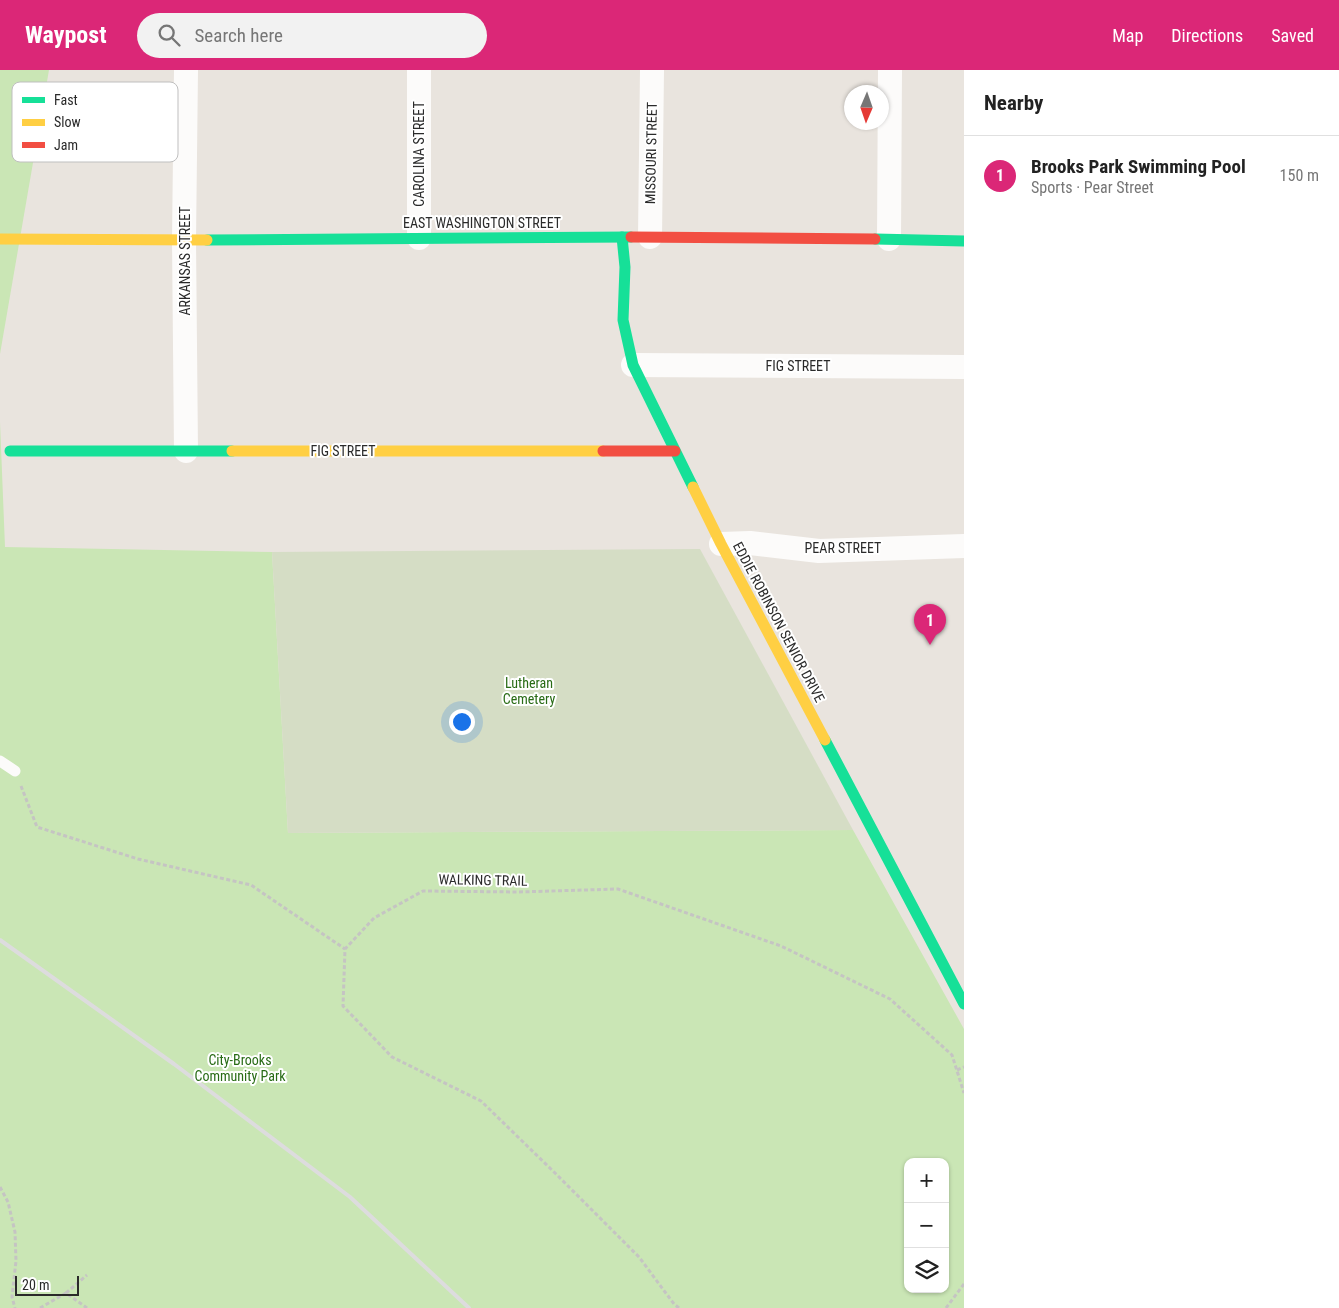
<!DOCTYPE html>
<meta charset="utf-8">
<style>
:root{--surface:#fff;--page:#f2f2f2;--text:#222;--muted:#767676;--line:#e0e0e0;--accent:#db2777}
body{margin:0;font-family:"Roboto Condensed",sans-serif;background:var(--page);color:var(--text)}
.controls{position:absolute;right:15px;bottom:15px;display:grid;overflow:hidden;border-radius:10px;box-shadow:0 1px 4px #0004}
.controls button{width:45px;height:45px;display:grid;place-items:center;padding:0;border:0;border-bottom:1px solid var(--line);background:var(--surface);color:var(--text);font:25px sans-serif}
.compass{position:absolute;left:844px;top:15px;width:45px;height:45px;border-radius:50%;background:var(--surface);box-shadow:0 1px 4px #0004;rotate:182deg}
.scale{position:absolute;left:15px;bottom:12px;width:64px;box-sizing:border-box;padding-left:5px;border:2px solid #2a2a2a;border-top:0;font-size:14px;line-height:18px;white-space:nowrap;color:#2a2a2a;-webkit-text-stroke:4px #fff;paint-order:stroke}
.you{position:absolute;left:461px;top:651px;width:18px;height:18px;margin:-12px;border:4px solid #fff;border-radius:50%;background:#1a73e8;box-shadow:0 0 0 8px #1a73e833}
.badge{display:grid;place-items:center;width:32px;height:32px;border-radius:50%;background:var(--accent);color:#fff;font-size:16px;font-weight:700}
.pin{position:absolute;translate:-50% -41px;filter:drop-shadow(0 1px 2px #0008)}
.pin::after{content:'';position:absolute;top:26px;width:18px;height:15px;background:inherit;clip-path:polygon(0 0,100% 0,50% 100%)}
.list{margin:0;padding:0;list-style:none}
h2{display:flex;justify-content:space-between;align-items:center;height:65px;margin:0;padding:0 20px;font-size:21px}
h2 small{font-size:16px;font-weight:400;color:var(--muted)}
.list li{display:grid;grid-template-columns:32px 1fr auto;gap:15px;align-items:center;box-sizing:border-box;height:80px;padding:0 20px;border-top:1px solid var(--line)}
.list b{display:block;font-size:19px;white-space:nowrap}
.list p{margin:0;font-size:16px;white-space:nowrap;color:var(--muted)}
.list em{font-size:16px;font-style:normal;color:var(--muted)}
.icon{flex:none;width:28px;height:28px;fill:none;stroke:currentColor;stroke-width:2;stroke-linecap:round;stroke-linejoin:round}
.map{position:relative;flex:none;width:964px;height:1238px;overflow:hidden}
header{display:flex;align-items:center;gap:30px;box-sizing:border-box;height:70px;padding:0 25px;background:var(--accent);color:#fff}
header strong{font-size:24px}
nav{display:flex;gap:28px;margin-inline-start:auto;font-size:18px}
.search{width:350px;height:45px;background:var(--page);display:flex;align-items:center;gap:12px;box-sizing:border-box;padding:0 18px;border-radius:28px;color:var(--muted);font-size:19px}
main{display:flex}
aside{flex:1;background:var(--surface)}
.map>svg:first-child{display:block}
.green{fill:#cae6b5;fill-rule:evenodd}
.cemetery{fill:#d5ddc5}
.lines{fill:none;stroke-linecap:round;stroke-linejoin:round}
.path{stroke:#c5c4c3;stroke-width:3;stroke-dasharray:4 2.5;stroke-linecap:butt}
.lane{stroke:#fcfbfa;stroke-width:11}
.street{stroke:#fcfbfa;stroke-width:24}
.fast{stroke:#16e098;stroke-width:11}
.slow{stroke:#ffcf43;stroke-width:11}
.jam{stroke:#f24e42;stroke-width:11}
.rail{stroke:#dddcde;stroke-width:4}
.labels{text-anchor:middle;dominant-baseline:central;stroke-width:4;stroke-linejoin:round;paint-order:stroke}
.street-label{font-size:14px;fill:#2a2a2a;stroke:#fff}
.park-label{font-size:14px;fill:#286b15;stroke:#fff}
.key{fill:#fff;stroke:#bfbfbf;stroke-width:1}
.key-label{font-size:14px;fill:#2a2a2a}
</style>
<header>
<strong>Waypost</strong>
<div class="search"><svg class="icon" aria-label="search" viewBox="0 0 24 24"><circle cx="10" cy="10" r="6"/><path d="M15 15l6 6"/></svg>Search here</div>
<nav><a>Map</a><a>Directions</a><a>Saved</a></nav>
</header>
<main>
<div class="map">
<svg width="964" height="1238" viewBox="0 0 964 1238">
<rect width="100%" height="100%" fill="#e9e4de"/>
<!-- green -->
<g class="green">
<polygon points="0,0 49,0 0,284"/>
<path d="M0 352 5 477 272 482 288 763 853 760 964 959V1238H0ZM908 1092H945V1219H908Z"/>
</g>
<!-- cemetery -->
<polygon class="cemetery" points="700,479 853,760 288,763 272,482"/>
<g class="lines">
<!-- path -->
<g class="path">
<polyline points="21,716 37,757 138,789 251,815 345,879"/>
<polyline points="957,1000 964,997"/>
<polyline points="0,1117 8,1132 15,1162 16,1191 12,1227 15,1238"/>
<polyline points="66,1223 87,1205"/>
<polyline points="40,1238 66,1223 87,1238"/>
<polyline points="679,1238 674,1234 639,1187 555,1103 481,1031 392,987 343,936 345,879 374,848 423,821 518,822 618,819 781,876 890,929 952,985 964,1023"/>
<polyline points="946,1238 964,1214"/>
</g>
<!-- lane -->
<polyline class="lane" points="0,691 15,701"/>
<!-- street -->
<g class="street">
<polyline points="186,0 184,170 186,381"/>
<polyline points="650,167 652,0"/>
<polyline points="419,168 419,0"/>
<polyline points="889,169 890,0"/>
<polyline points="633,295 964,297"/>
<polyline points="721,474 750,473 819,481 964,476"/>
</g>
<!-- fast -->
<g class="fast">
<polyline points="622,167 625,197 623,250 633,295 693,417"/>
<polyline points="875,169 964,171"/>
<polyline points="207,170 631,167"/>
<polyline points="10,381 232,381"/>
<polyline points="825,670 964,934"/>
</g>
<!-- slow -->
<g class="slow">
<polyline points="0,169 207,170"/>
<polyline points="232,381 603,381"/>
<polyline points="693,417 721,474 825,670"/>
</g>
<!-- jam -->
<g class="jam">
<polyline points="631,167 875,169"/>
<polyline points="603,381 675,381"/>
</g>
<!-- rail -->
<polyline class="rail" points="0,870 174,994 350,1127 469,1238"/>
</g>
<g class="labels">
<!-- street labels -->
<g class="street-label">
<text transform="translate(651 83) rotate(-89)">MISSOURI STREET</text>
<text transform="translate(419 84) rotate(-90)">CAROLINA STREET</text>
<text x="482" y="153">EAST WASHINGTON STREET</text>
<text transform="translate(185 191) rotate(-90)">ARKANSAS STREET</text>
<text x="798" y="296">FIG STREET</text>
<text x="343" y="381">FIG STREET</text>
<text x="843" y="478">PEAR STREET</text>
<text transform="translate(779 552) rotate(62)">EDDIE ROBINSON SENIOR DRIVE</text>
<text transform="translate(483 810) rotate(1)">WALKING TRAIL</text>
</g>
<!-- park labels -->
<g class="park-label">
<text x="529" y="613">Lutheran<tspan x="529" dy="16">Cemetery</tspan></text>
<text x="240" y="990">City-Brooks<tspan x="240" dy="16">Community Park</tspan></text>
</g>
</g>
<!-- legend -->
<rect x="12" y="12" width="166" height="80" rx="8" class="key"/>
<rect x="22" y="27" width="23" height="6" fill="#16e098"/>
<rect x="22" y="49" width="23" height="7" fill="#ffcf43"/>
<rect x="22" y="72" width="23" height="6" fill="#f24e42"/>
<g class="key-label">
<text x="54" y="35">Fast</text>
<text x="54" y="57">Slow</text>
<text x="54" y="80">Jam</text>
</g>
</svg>
<div class="controls">
<button>+</button>
<button>−</button>
<button><svg class="icon" aria-label="layers" viewBox="0 0 24 24"><path d="M12 4l9 5-9 5-9-5zM3 14l9 5 9-5"/></svg></button>
</div>
<svg class="compass" viewBox="-18 -18 36 36"><path d="M0-13l5 13h-10z" fill="#e53935"/><path d="M0 13l5-13h-10z" fill="#767676"/></svg>
<div class="scale">20 m</div>
<div class="you"></div>
<div class="pin badge" style="left:930px;top:575px">1</div>
</div>
<aside>
<h2>Nearby<small></small></h2>
<ul class="list">
<li><span class="badge">1</span><div><b>Brooks Park Swimming Pool</b><p>Sports · Pear Street</p></div><em>150 m</em></li>
</ul>
</aside>
</main>
